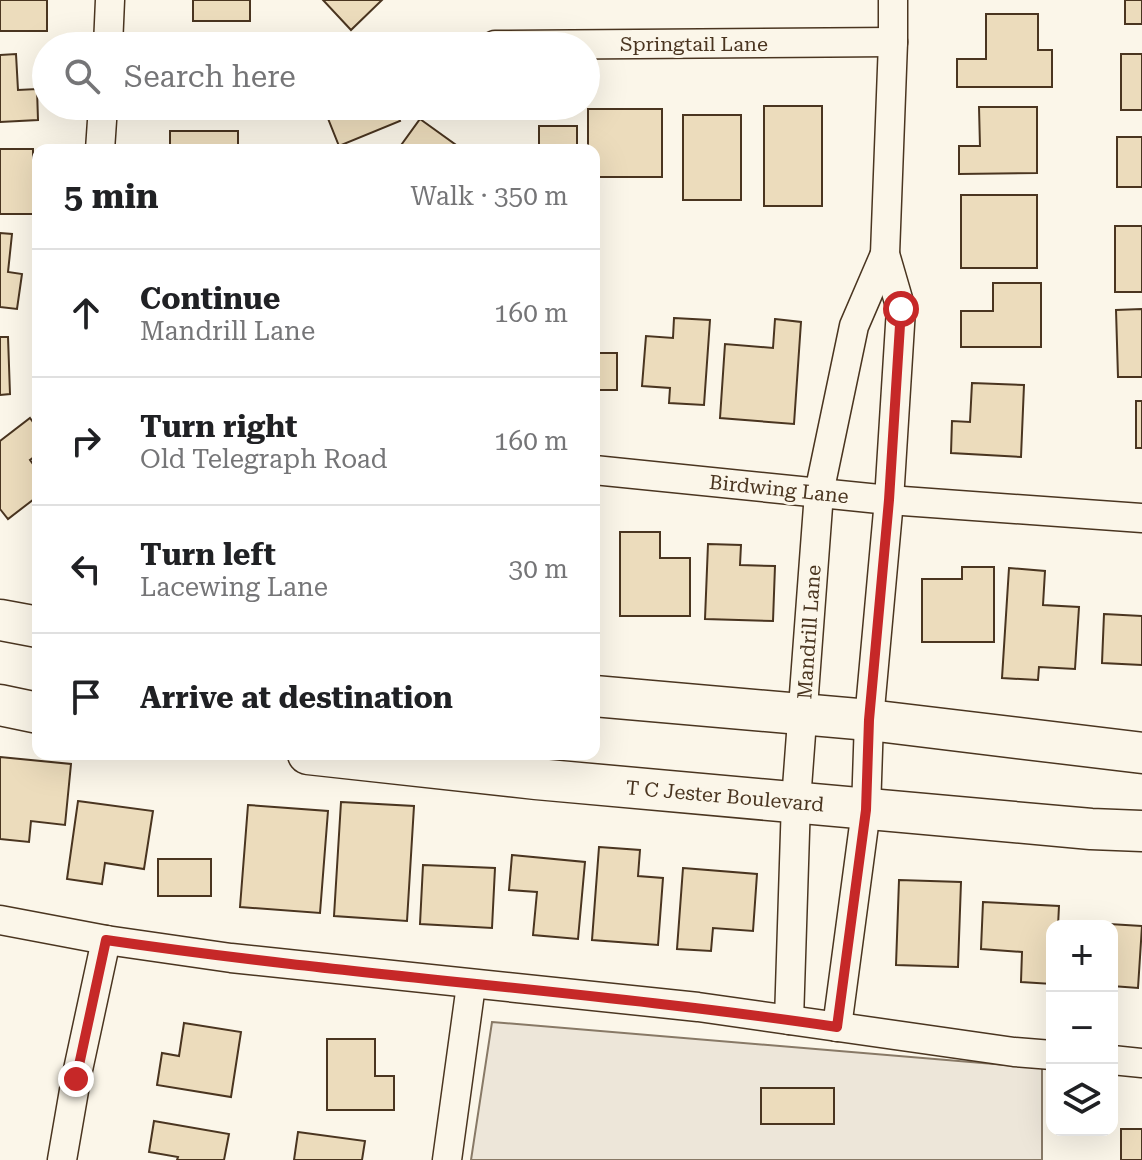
<!DOCTYPE html>
<meta charset="utf-8">
<style>
:root{--surface:#fff;--page:#f6f6f6;--text:#202124;--muted:#757577;--line:#e0e0e0}
body{margin:0;font-family:"Roboto Serif",serif;background:var(--page);color:var(--text)}
.controls{position:absolute;right:24px;bottom:24px;display:grid;overflow:hidden;border-radius:16px;box-shadow:0 8px 32px #0002}
.controls button{width:72px;height:72px;display:grid;place-items:center;padding:0;border:0;border-bottom:2px solid var(--line);background:var(--surface);color:var(--text);font:40px sans-serif}
.stop{position:absolute;width:24px;height:24px;margin:-18px;border:6px solid #c62828;border-radius:50%;background:#fff}
.stop.end{background:#c62828;border-color:#fff;box-shadow:0 2px 8px #0008}
.list{margin:0;padding:0;list-style:none}
h2{display:flex;justify-content:space-between;align-items:center;height:104px;margin:0;padding:0 32px;font-size:34px}
h2 small{font-size:26px;font-weight:400;color:var(--muted)}
.list li{display:grid;grid-template-columns:52px 1fr auto;gap:24px;align-items:center;box-sizing:border-box;height:128px;padding:0 32px;border-top:2px solid var(--line)}
.list b{display:block;font-size:30px;white-space:nowrap}
.list p{margin:0;font-size:26px;white-space:nowrap;color:var(--muted)}
.list em{font-size:26px;font-style:normal;color:var(--muted)}
.icon{flex:none;width:44px;height:44px;fill:none;stroke:currentColor;stroke-width:2;stroke-linecap:round;stroke-linejoin:round}
.map{position:relative;flex:none;width:1142px;height:1160px;overflow:hidden}
.search{position:absolute;background:var(--surface);box-shadow:0 8px 32px #0002;left:32px;top:32px;width:568px;height:88px;display:flex;align-items:center;gap:20px;box-sizing:border-box;padding:0 28px;border-radius:44px;color:var(--muted);font-size:30px}
.panel{position:absolute;background:var(--surface);box-shadow:0 8px 32px #0002;left:32px;top:144px;width:568px;height:616px;border-radius:16px}
.map>svg:first-child{display:block}
.green{fill:#ede6d9;stroke:#887966;stroke-width:2}
.building{fill:#ecdcbc;stroke:#4a3520;stroke-width:2}
.lines{fill:none;stroke-linecap:round;stroke-linejoin:round}
.street-casing{stroke:#4a3520;stroke-width:31}
.secondary-casing{stroke:#4a3520;stroke-width:43}
.street{stroke:#fbf6e9;stroke-width:28}
.secondary{stroke:#fbf6e9;stroke-width:40}
.route{stroke:#c62828;stroke-width:10}
.labels{text-anchor:middle;dominant-baseline:central;stroke-width:6;stroke-linejoin:round;paint-order:stroke}
.street-label{font-size:20px;fill:#4a3520;stroke:#fbf6e9}
</style>
<div class="map">
<svg width="1142" height="1160" viewBox="0 0 1142 1160">
<rect width="100%" height="100%" fill="#fbf6e9"/>
<!-- green -->
<polygon class="green" points="492,1022 1042,1068 1042,1160 471,1160"/>
<!-- building -->
<g class="building">
<rect x="0" y="0" width="47" height="31"/>
<rect x="193" y="0" width="57" height="21"/>
<polygon points="323,0 382,0 351,30"/>
<rect x="1125" y="0" width="17" height="24"/>
<polygon points="986,14 1038,14 1038,50 1052,50 1052,87 957,87 957,59 986,59"/>
<polygon points="172,39 260,40 260,46 172,46"/>
<polygon points="16,54 18,90 37,89 38,120 0,122 0,55"/>
<rect x="1121" y="54" width="21" height="56"/>
<polygon points="323,106 394,106 400,121 339,146"/>
<rect x="764" y="106" width="58" height="100"/>
<polygon points="979,107 1037,107 1037,173 959,174 959,146 980,146"/>
<polygon points="588,109 662,109 662,177 594,177 594,150 588,150"/>
<rect x="683" y="115" width="58" height="85"/>
<polygon points="420,119 463,150 399,148"/>
<polygon points="539,126 577,126 577,150 517,150 517,146 539,146"/>
<rect x="170" y="131" width="68" height="19"/>
<rect x="1117" y="137" width="25" height="50"/>
<rect x="0" y="149" width="33" height="65"/>
<rect x="961" y="195" width="76" height="73"/>
<rect x="1115" y="226" width="27" height="66"/>
<polygon points="0,233 12,234 8,272 22,274 17,309 0,307"/>
<polygon points="993,283 1041,283 1041,347 961,347 961,311 993,311"/>
<polygon points="1142,309 1142,377 1118,377 1116,310"/>
<polygon points="594,318 595,353 617,353 617,390 594,390"/>
<polygon points="674,318 710,320 704,405 669,403 670,388 642,386 646,336 673,338"/>
<polygon points="775,319 801,322 794,424 720,418 725,344 773,348"/>
<polygon points="0,337 8,337 10,394 0,395"/>
<polygon points="972,383 1024,385 1021,457 951,453 952,421 970,422"/>
<rect x="1136" y="401" width="6" height="47"/>
<polygon points="30,418 38,429 38,454 30,460 38,471 38,496 8,519 0,509 0,441"/>
<polygon points="620,532 660,532 660,558 690,558 690,616 620,616"/>
<polygon points="708,544 741,545 740,565 775,566 773,621 705,619"/>
<polygon points="962,567 994,567 994,642 922,642 922,579 962,579"/>
<polygon points="1009,568 1045,571 1043,605 1079,607 1075,669 1039,667 1038,680 1002,678"/>
<polygon points="1104,614 1142,616 1142,665 1102,663"/>
<polygon points="0,757 71,764 65,825 31,821 29,842 0,839"/>
<polygon points="78,801 153,811 144,869 105,863 102,884 67,879"/>
<polygon points="341,802 414,806 407,921 334,916"/>
<polygon points="248,805 328,811 320,913 240,907"/>
<polygon points="599,847 640,850 638,876 663,878 658,945 592,940"/>
<polygon points="512,855 585,862 578,939 533,935 537,892 509,890"/>
<rect x="158" y="859" width="53" height="37"/>
<polygon points="423,865 495,868 492,928 420,924"/>
<polygon points="683,868 757,874 753,931 713,928 711,951 677,949"/>
<polygon points="899,880 961,882 958,967 896,965"/>
<polygon points="983,902 1059,906 1058,926 1052,926 1052,984 1021,982 1022,952 981,949"/>
<polygon points="1076,922 1142,926 1138,988 1112,986 1112,926 1076,926"/>
<polygon points="184,1023 241,1032 231,1097 157,1085 162,1053 179,1056"/>
<polygon points="327,1039 375,1039 375,1076 394,1076 394,1110 327,1110"/>
<rect x="761" y="1088" width="73" height="36"/>
<polygon points="154,1121 229,1134 224,1160 177,1160 178,1157 149,1152"/>
<rect x="1121" y="1129" width="21" height="31"/>
<polygon points="298,1132 365,1141 362,1160 294,1160"/>
</g>
<g class="lines">
<defs>
<g id="street">
<polyline points="495,45 893,42"/>
<polyline points="108,46 110,0"/>
<polyline points="100,150 103,106"/>
<polyline points="594,470 889,500 1142,518"/>
<polyline points="0,920 106,940 231,958 698,1007 1014,1052 1052,1055"/>
<polyline points="789,1020 796,801 819,493 854,326 885,254"/>
<polyline points="837,1027 866,810 869,720 889,500 901,309 885,254 893,42 893,0"/>
<polyline points="1112,1060 1142,1063"/>
<polyline points="62,1160 76,1079 106,940"/>
<polyline points="447,1160 471,985"/>
</g>
<g id="secondary">
<polyline points="0,620 38,627"/>
<polyline points="594,696 869,720 1142,753"/>
<polyline points="0,705 38,713"/>
<polyline points="308,754 536,779 1091,829 1142,831"/>
</g>
</defs>
<!-- street casing -->
<use href="#street" class="street-casing"/>
<!-- secondary casing -->
<use href="#secondary" class="secondary-casing"/>
<!-- street -->
<use href="#street" class="street"/>
<!-- secondary -->
<use href="#secondary" class="secondary"/>
</g>
<g class="lines">
<!-- route -->
<path class="route" d="M76 1079 106 940C349 976 594 991 837 1027L866 810 869 720 889 500 901 309"/>
</g>
<g class="labels">
<!-- street labels -->
<g class="street-label">
<text x="694" y="44">Springtail Lane</text>
<text transform="translate(779 489) rotate(6)">Birdwing Lane</text>
<text transform="translate(809 632) rotate(-86)">Mandrill Lane</text>
<text transform="translate(725 796) rotate(5)">T C Jester Boulevard</text>
</g>
</g>
</svg>
<div class="controls">
<button>+</button>
<button>−</button>
<button><svg class="icon" aria-label="layers" viewBox="0 0 24 24"><path d="M12 4l9 5-9 5-9-5zM3 14l9 5 9-5"/></svg></button>
</div>
<div class="stop" style="left:901px;top:309px"></div>
<div class="stop end" style="left:76px;top:1079px"></div>
<div class="search"><svg class="icon" aria-label="search" viewBox="0 0 24 24"><circle cx="10" cy="10" r="6"/><path d="M15 15l6 6"/></svg>Search here</div>
<section class="panel">
<h2>5 min<small>Walk · 350 m</small></h2>
<ul class="list">
<li><svg class="icon" aria-label="ahead" viewBox="0 0 24 24"><path d="M12 20V5M6 11l6-6 6 6"/></svg><div><b>Continue</b><p>Mandrill Lane</p></div><em>160 m</em></li>
<li><svg class="icon" aria-label="right" viewBox="0 0 24 24"><path d="M7 20v-9h11M14 6l5 5-5 5"/></svg><div><b>Turn right</b><p>Old Telegraph Road</p></div><em>160 m</em></li>
<li><svg class="icon" aria-label="left" viewBox="0 0 24 24"><path d="M17 20v-9H6M10 6l-5 5 5 5"/></svg><div><b>Turn left</b><p>Lacewing Lane</p></div><em>30 m</em></li>
<li><svg class="icon" aria-label="arrive" viewBox="0 0 24 24"><path d="M6 21V4h12l-3 4 3 4H6"/></svg><div><b>Arrive at destination</b></div></li>
</ul>
</section>
</div>
